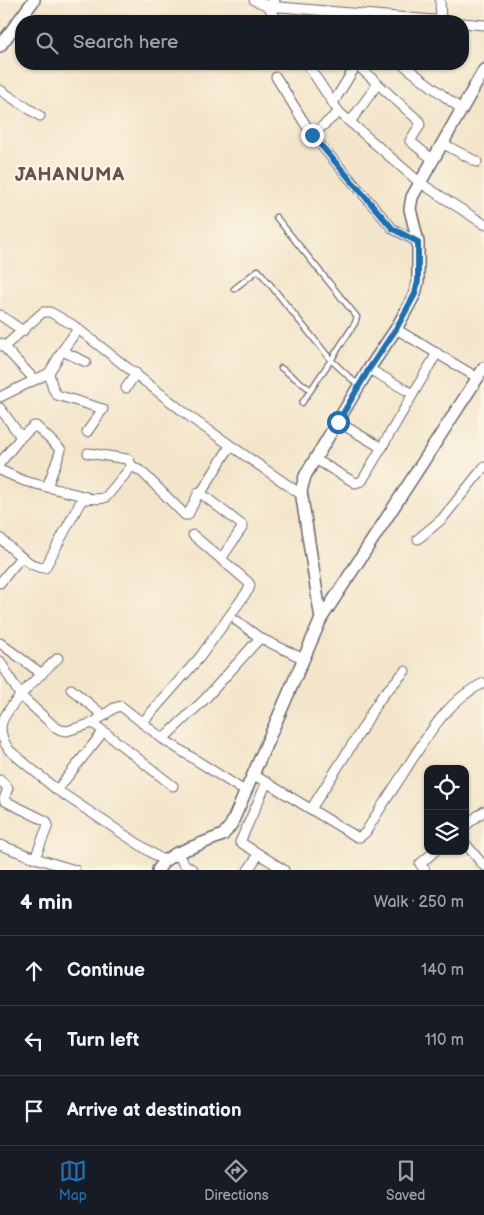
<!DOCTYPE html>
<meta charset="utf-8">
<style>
:root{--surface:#171b24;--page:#20242c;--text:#f1f3f6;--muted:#9ea1a6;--line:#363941;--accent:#1f6fb2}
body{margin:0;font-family:"Balsamiq Sans",sans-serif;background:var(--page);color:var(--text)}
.controls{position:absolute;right:15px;bottom:15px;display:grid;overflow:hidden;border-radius:10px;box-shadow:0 1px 4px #0004}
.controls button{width:45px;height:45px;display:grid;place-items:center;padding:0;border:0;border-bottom:1px solid var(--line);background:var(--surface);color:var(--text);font:25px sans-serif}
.stop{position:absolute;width:15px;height:15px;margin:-11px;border:4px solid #1f6fb2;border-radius:50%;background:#fff}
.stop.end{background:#1f6fb2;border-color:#fff;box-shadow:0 1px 5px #0008}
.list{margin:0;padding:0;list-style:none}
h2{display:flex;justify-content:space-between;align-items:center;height:65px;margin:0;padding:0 20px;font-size:21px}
h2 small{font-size:16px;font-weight:400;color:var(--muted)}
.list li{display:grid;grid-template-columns:32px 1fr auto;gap:15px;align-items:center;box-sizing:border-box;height:70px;padding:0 20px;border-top:1px solid var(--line)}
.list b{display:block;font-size:19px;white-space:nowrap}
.list em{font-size:16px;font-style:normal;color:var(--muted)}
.icon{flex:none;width:28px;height:28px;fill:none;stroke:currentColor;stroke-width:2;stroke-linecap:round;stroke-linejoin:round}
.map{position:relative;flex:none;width:484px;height:870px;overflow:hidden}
.search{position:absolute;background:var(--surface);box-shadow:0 1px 4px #0004;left:15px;right:15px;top:15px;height:55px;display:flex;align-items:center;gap:12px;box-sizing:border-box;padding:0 18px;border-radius:20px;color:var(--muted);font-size:19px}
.sheet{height:275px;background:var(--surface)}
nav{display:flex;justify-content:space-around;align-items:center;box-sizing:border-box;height:70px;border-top:1px solid var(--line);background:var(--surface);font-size:14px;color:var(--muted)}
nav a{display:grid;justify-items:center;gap:2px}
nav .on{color:var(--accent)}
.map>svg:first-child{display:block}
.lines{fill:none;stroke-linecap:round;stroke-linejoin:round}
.lane-casing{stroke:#6b666d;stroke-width:7}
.street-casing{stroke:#6b666d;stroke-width:11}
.secondary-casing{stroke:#6b666d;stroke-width:14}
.lane{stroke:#fff;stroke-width:4.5}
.street{stroke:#fff;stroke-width:9}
.secondary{stroke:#fff;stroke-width:11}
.route{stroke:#1f6fb2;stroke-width:6}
.labels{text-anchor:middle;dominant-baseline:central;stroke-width:4.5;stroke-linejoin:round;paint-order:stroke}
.district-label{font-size:19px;font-weight:bold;letter-spacing:1px;fill:#65514d;stroke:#fcf5e5}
</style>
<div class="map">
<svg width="484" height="870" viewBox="0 0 484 870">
<rect width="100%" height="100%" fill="#fcf5e5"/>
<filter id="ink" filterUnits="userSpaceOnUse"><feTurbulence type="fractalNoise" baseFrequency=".02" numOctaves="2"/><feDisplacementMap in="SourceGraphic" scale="10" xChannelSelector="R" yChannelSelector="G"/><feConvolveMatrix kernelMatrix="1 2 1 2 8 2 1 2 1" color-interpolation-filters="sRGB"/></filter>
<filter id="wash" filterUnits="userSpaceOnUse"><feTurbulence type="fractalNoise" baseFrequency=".0096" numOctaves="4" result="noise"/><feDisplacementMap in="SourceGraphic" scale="20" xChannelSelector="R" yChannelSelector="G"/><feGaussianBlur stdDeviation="1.12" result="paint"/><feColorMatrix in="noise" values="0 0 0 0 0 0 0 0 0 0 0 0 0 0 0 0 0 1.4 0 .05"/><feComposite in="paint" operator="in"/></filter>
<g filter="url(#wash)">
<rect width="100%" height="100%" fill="#f3e5c9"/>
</g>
<g filter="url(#ink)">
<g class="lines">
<defs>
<g id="lane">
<polyline points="276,217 357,317 355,323 331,360 358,385"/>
<polyline points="234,289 258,270 260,272 331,360 302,403"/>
<polyline points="281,368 311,390"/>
</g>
<g id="street">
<polyline points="254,0 268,6 445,21"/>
<polyline points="275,0 268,6 278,21"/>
<polyline points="440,0 441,21"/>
<polyline points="463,23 484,25"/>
<polyline points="307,64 339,112 350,122 419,182 484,224"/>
<polyline points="402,64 461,109"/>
<polyline points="357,65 419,121 420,125 410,141 432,159"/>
<polyline points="276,77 312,135 393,229 418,242"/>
<polyline points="0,90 40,116"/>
<polyline points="333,103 357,64"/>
<polyline points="350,122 377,85"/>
<polyline points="312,135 339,112"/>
<polyline points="442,143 477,162"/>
<polyline points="0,315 23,331"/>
<polyline points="396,329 478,378"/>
<polyline points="0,343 34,379"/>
<polyline points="4,347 43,312 50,312 73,325 194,420 302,495"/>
<polyline points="62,351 86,362"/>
<polyline points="369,369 413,394"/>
<polyline points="49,373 53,389 57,395 103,409 87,432"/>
<polyline points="126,388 136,373"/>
<polyline points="0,397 49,373 62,351 78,329"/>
<polyline points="0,408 21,437"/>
<polyline points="338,422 382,448"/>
<polyline points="88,453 127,459 129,460 132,466"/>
<polyline points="315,459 352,481 355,483 362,481 437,353"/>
<polyline points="0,463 21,437 34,426 36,426 61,450 47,487"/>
<polyline points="0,470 24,481 87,497"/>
<polyline points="201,493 230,446"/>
<path d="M0 538C10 547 31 569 45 568L81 501C91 495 97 502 106 497L132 466 142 472 185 515H188L199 492 242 525V528L221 559"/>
<polyline points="418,539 442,519 484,467"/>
<polyline points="0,583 21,557"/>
<polyline points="237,621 260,638"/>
<polyline points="0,643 42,674"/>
<path d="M58 658C44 671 1 710 1 728 1 736 5 744 9 750L57 790 164 861"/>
<polyline points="0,661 20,695 55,727 61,730 67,731 93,723 114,708 121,706 163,739 246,792"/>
<polyline points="71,689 104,716"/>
<polyline points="93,723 173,786"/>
<polyline points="142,723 200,657 249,589 250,585 248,582 193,535"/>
<polyline points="163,739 205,699 260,638 304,659"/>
<path d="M254 775 357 837H360L366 832C376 814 388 797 399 780 422 745 445 700 484 683"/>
<polyline points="0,780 8,788 4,799 5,801 46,821 48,825 35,858"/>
<polyline points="267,782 240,842 284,870"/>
<polyline points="57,790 103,732"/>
<polyline points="311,809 364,726 374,708 383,695 405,671"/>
<polyline points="465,826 484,811"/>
<polyline points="465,843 484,866"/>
<polyline points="0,845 35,858 75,870"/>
<polyline points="177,853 183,863 193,870"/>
<polyline points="248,870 259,854"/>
<polyline points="425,870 420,864 435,851"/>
</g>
<g id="secondary">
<polyline points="0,46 34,0"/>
<polyline points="321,619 301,491 305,476 369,369 396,329 415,294 418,281 418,242 410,209 412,197 484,70"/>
<polyline points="158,870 164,861 177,853 223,835 231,825 321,619 484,368"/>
</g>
</defs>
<!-- lane casing -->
<use href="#lane" class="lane-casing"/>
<!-- street casing -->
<use href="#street" class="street-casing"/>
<!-- secondary casing -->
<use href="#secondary" class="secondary-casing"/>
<!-- lane -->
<use href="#lane" class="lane"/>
<!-- street -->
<use href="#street" class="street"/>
<!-- secondary -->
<use href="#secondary" class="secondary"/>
</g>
</g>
<g class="lines" filter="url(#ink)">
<!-- route -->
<polyline class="route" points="312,135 393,229 418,242 418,281 415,294 396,329 369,369 338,422"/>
</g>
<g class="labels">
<!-- district labels -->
<g class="district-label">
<text x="70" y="175">JAHANUMA</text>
</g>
</g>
</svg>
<div class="controls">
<button><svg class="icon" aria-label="locate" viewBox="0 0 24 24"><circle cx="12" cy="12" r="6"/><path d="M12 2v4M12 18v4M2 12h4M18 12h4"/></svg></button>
<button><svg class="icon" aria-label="layers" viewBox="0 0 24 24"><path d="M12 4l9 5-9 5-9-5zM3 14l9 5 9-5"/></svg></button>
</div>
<div class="stop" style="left:338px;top:422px"></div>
<div class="stop end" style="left:312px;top:135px"></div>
<div class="search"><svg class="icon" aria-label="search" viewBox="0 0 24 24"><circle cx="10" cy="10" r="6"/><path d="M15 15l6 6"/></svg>Search here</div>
</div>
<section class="sheet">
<h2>4 min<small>Walk · 250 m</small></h2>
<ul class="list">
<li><svg class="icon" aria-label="ahead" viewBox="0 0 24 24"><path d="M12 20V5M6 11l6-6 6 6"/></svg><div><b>Continue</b></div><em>140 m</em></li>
<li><svg class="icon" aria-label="left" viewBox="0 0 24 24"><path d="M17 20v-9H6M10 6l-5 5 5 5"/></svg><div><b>Turn left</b></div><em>110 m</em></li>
<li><svg class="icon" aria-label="arrive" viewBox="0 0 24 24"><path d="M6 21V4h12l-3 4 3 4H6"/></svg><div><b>Arrive at destination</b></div></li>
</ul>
</section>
<nav>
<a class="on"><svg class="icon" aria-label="map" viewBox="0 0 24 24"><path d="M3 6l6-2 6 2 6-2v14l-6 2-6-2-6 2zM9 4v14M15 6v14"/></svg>Map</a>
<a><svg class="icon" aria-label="directions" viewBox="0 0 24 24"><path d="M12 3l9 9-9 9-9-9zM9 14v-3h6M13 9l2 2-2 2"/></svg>Directions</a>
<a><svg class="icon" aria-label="saved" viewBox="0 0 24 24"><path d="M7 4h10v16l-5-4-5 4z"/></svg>Saved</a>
</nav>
